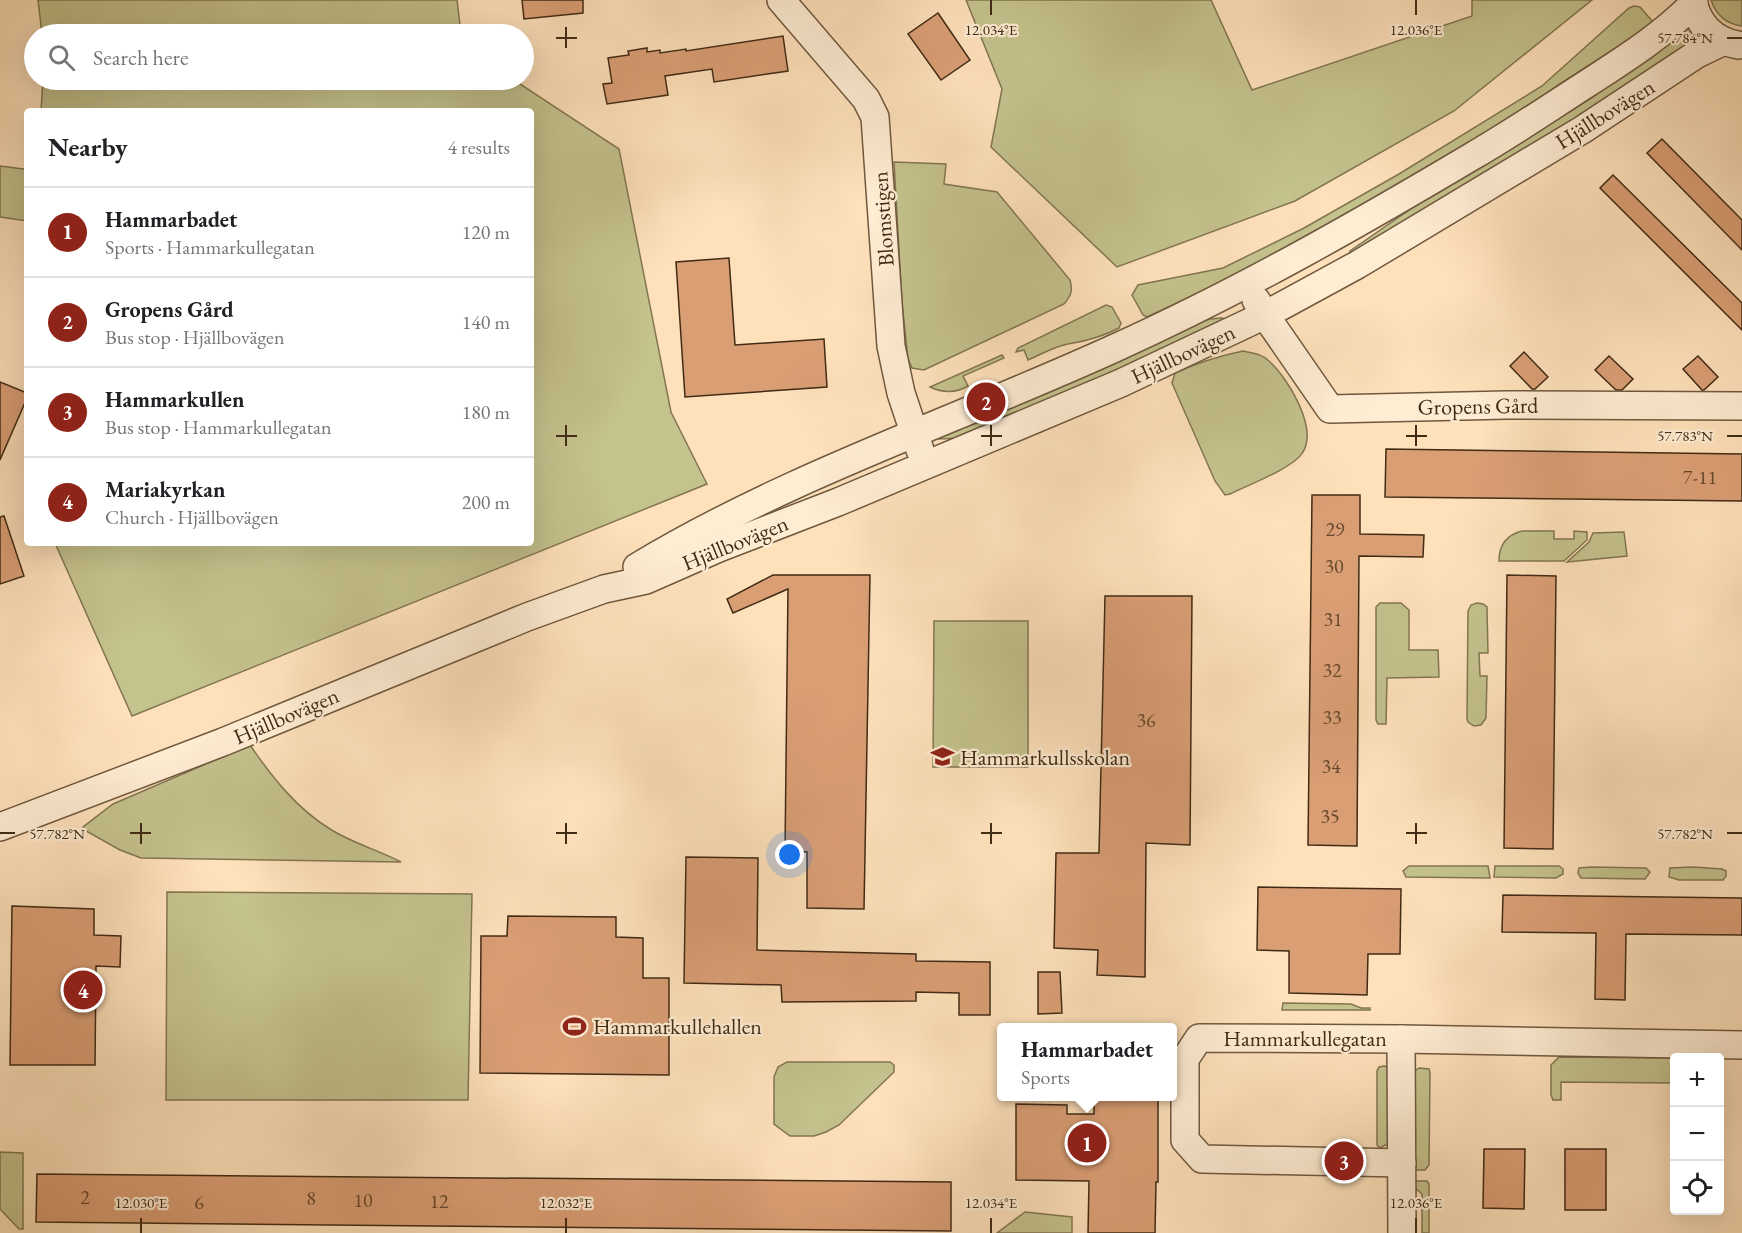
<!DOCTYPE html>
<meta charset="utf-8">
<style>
:root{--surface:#fff;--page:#f2f2f2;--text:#202124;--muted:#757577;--line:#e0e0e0;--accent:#8f2418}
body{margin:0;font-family:"EB Garamond",serif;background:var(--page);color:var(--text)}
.controls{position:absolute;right:18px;bottom:18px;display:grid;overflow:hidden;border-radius:6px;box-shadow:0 6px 24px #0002}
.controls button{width:54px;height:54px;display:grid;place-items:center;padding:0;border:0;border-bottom:2px solid var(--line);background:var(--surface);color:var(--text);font:30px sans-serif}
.you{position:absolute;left:790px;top:855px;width:21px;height:21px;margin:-15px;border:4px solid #fff;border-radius:50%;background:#1a73e8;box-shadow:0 0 0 9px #1a73e833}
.badge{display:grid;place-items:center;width:39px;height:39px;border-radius:50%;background:var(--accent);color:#fff;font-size:20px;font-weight:700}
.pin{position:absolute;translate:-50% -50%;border:3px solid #fff;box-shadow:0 2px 6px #0006}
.popup{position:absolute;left:997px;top:1023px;width:180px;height:78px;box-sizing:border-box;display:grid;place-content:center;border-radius:6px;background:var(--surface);filter:drop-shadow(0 2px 4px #0005);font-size:20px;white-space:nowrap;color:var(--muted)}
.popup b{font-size:22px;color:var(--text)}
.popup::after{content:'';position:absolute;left:50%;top:100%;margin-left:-12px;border:12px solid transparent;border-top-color:var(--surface)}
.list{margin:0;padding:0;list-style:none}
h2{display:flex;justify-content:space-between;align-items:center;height:78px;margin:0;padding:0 24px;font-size:26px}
h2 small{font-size:20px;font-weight:400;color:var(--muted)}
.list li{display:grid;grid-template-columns:39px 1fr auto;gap:18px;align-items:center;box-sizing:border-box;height:90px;padding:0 24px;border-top:2px solid var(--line)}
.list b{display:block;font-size:22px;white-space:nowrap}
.list p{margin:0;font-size:20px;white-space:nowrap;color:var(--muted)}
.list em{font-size:20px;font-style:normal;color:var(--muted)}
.icon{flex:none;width:33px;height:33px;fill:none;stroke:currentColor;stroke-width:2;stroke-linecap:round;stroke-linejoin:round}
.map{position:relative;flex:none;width:1742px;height:1233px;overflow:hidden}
.search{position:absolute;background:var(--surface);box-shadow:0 6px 24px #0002;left:24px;top:24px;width:510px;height:66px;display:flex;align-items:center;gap:15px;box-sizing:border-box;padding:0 21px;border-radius:33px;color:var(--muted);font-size:22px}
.panel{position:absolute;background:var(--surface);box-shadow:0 6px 24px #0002;left:24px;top:108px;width:510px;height:438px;border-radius:6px}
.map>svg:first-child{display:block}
.green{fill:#c4c28d;stroke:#827650;stroke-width:1.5}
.building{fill:#da9e75;stroke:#402b14;stroke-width:1.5}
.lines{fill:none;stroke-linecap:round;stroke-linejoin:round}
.minor-casing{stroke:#70583e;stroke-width:30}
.minor{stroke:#feecd3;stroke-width:27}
.ticks{fill:none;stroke:#402b14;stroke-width:2}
.labels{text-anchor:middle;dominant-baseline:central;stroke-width:4.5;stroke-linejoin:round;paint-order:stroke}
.number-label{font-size:20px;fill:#66482c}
.street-label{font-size:22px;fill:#402b14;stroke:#feecd3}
.poi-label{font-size:22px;fill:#402b14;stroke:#feecd3;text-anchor:start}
.ticks-label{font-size:15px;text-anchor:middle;fill:#402b14;stroke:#feecd3;stroke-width:4.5;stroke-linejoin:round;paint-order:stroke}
</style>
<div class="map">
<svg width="1742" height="1233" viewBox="0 0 1742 1233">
<rect width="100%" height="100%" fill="#fee1bb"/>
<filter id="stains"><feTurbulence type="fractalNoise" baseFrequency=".00333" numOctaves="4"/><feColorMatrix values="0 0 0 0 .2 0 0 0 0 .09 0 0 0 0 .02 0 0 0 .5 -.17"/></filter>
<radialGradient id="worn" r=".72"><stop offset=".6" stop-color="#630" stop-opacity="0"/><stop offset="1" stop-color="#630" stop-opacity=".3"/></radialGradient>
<!-- green -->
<g class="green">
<polygon points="38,0 457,0 461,34 42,34"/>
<polygon points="966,0 1211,0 1252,90 1472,16 1472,0 1592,0 1454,111 1295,201 1117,267 991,147 1002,89"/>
<path d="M1711 0H1742V26C1726 24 1716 15 1711 0Z"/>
<polygon points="1634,6 1640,7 1654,23 1422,174 1228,279 1147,317 1143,315 1132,295 1138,285 1223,268 1304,228 1399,174 1542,86 1629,8"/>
<polygon points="1692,25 1704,39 1353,256 1350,251 1431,195 1616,80"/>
<polygon points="43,80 514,80 619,149 671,412 707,484 132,716 55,543 531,543 531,111 41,111"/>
<path d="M894 162 946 164 944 184 997 192 1070 280C1073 291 1071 296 1064 304L924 370 912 368 908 359 902 303Z"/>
<polygon points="0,166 23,169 27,168 27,221 0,217"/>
<path d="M1106 305 1112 307 1121 323 1119 328C1102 337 1087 341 1068 344 1055 346 1040 355 1028 360L1024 350 1016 352 1018 348Z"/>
<polygon points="1221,318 1226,319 1225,323 961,438 939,439 939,433 1195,324 1210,319"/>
<path d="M1243 351C1253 353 1262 354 1269 361 1288 378 1318 428 1303 452 1294 468 1248 485 1230 494L1225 495 1215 481 1172 383 1175 373C1197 363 1219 356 1243 351Z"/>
<path d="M1002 355 1004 358 963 376 968 386C956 393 943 393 930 387Z"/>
<path d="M1522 531H1554V539H1574V531L1587 532V540L1564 561H1499C1499 545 1506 535 1522 531Z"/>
<polygon points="1624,532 1627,556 1567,562 1589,542 1593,533"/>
<polygon points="1380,603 1401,603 1409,610 1409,650 1438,650 1439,677 1387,678 1386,724 1378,724 1376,720 1376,607"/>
<polygon points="1477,603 1483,604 1487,607 1488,653 1479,653 1480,676 1487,676 1486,718 1481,725 1474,726 1468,722 1467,719 1468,611 1471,605"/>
<polygon points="934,621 1028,621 1028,767 933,767"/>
<path d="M250 745C272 777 296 808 330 829 352 843 378 850 401 862L141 858 120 850 86 831 83 827 113 804Z"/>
<polygon points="1409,866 1488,866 1490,878 1406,877 1403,871"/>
<polygon points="1495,866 1559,866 1563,869 1563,874 1556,878 1494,877"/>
<polygon points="1592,867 1646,868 1650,872 1645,879 1581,878 1578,873 1579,868"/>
<polygon points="1693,867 1722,869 1726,871 1726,876 1723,880 1679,880 1669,877 1670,868"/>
<polygon points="167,892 472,894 468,1100 166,1100"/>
<polygon points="1283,1003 1351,1004 1361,1008 1370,1008 1370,1010 1282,1010"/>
<polygon points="1559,1057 1674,1058 1674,1083 1561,1082 1561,1100 1553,1100 1551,1095 1551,1065"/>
<polygon points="787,1062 890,1062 894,1065 894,1072 839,1125 826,1132 814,1136 790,1136 774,1124 774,1077 778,1067"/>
<polygon points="1384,1066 1389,1067 1389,1143 1380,1148 1377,1145 1377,1071 1379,1067"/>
<polygon points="1419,1068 1429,1069 1430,1073 1429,1165 1425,1170 1414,1170 1415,1071"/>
<polygon points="0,1152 23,1153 23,1229 19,1229 0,1209"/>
<polygon points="1415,1181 1427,1181 1429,1184 1429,1233 1422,1233 1422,1194 1413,1186"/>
<polygon points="1025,1212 1072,1217 1072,1233 997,1233"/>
</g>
<!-- building -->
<g class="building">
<polygon points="522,0 583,0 583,13 524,19"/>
<polygon points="938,13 970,60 941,80 908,34"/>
<polygon points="783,36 788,71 714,82 712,69 665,76 668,95 607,104 603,84 612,83 608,58 629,55 628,51 647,48 647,52 660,50 660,53 686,49 686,51"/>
<polygon points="1662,139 1742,220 1742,250 1647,153"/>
<polygon points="1613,175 1742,303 1742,330 1600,188"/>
<polygon points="729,258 735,345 824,339 827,387 685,397 676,262"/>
<polygon points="1524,352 1548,377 1535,389 1532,389 1510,366"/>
<polygon points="1609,356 1633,379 1622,390 1616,390 1595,370"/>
<polygon points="1698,356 1718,377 1704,390 1702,390 1683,369"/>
<polygon points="0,382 27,393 27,398 0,460"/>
<polygon points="1386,449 1742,454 1742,501 1385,497"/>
<polygon points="1312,495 1360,495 1360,534 1424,535 1423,557 1359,556 1357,846 1308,845"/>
<polygon points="4,516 24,576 0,584 0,517"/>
<polygon points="773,575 870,575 864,909 807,908 807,852 785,851 788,589 733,613 727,599"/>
<polygon points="1507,575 1556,576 1553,849 1504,848"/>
<polygon points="1105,596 1192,596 1190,845 1146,843 1145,977 1097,975 1098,950 1054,948 1056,853 1099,853"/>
<polygon points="686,857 758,858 757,950 916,954 916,961 990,962 990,1015 959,1015 959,993 916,992 916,1001 782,1002 781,985 684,983"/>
<polygon points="1258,887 1401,889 1400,954 1368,954 1367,995 1289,993 1289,951 1257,950"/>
<polygon points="1503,895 1742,898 1742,935 1626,934 1625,1000 1595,999 1596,933 1502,932"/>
<polygon points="12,906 94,909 94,935 121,936 120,967 96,966 95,1065 10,1065"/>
<polygon points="508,916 616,917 616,937 643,938 643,978 669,978 669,1075 480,1073 481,936 507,936"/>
<polygon points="1038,972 1060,972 1062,1013 1038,1014"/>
<polygon points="1094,1096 1158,1096 1158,1182 1156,1182 1155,1233 1088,1233 1089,1181 1016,1180 1016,1104 1067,1105 1067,1114 1094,1114"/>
<polygon points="1484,1149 1525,1149 1524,1209 1483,1208"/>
<rect x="1565" y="1149" width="41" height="61"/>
<polygon points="37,1174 951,1182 951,1231 36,1222"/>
</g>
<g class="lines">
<defs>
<g id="minor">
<polyline points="781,0 866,99 875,117 891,346 901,393 920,450"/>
<path d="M1693 0C1697 24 1714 41 1738 45"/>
<polyline points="1256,300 1265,315 1330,409 1507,405 1742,406"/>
<path d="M637 567C788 476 955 421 1115 348 1237 293 1355 226 1471 157 1511 134 1549 108 1588 83 1625 59 1663 35 1694 3"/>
<polyline points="0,827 223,742 527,617 604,589 646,580 719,548 838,502 1121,383 1265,315 1357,265 1582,130 1697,54 1724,41"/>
<polyline points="1401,1039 1402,1233"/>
<polyline points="1402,1163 1202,1159 1185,1140 1185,1059 1199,1038 1401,1039 1742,1045"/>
</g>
</defs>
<!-- minor casing -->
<use href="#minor" class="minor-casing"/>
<!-- minor -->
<use href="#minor" class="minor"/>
</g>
<!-- ticks -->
<path class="ticks" d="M991 0V15M1416 0V15M566 27V48M556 38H577M1727 38H1742M566 425V446M991 425V446M1416 425V446M556 436H577M981 436H1002M1406 436H1427M1727 436H1742M141 823V844M566 823V844M991 823V844M1416 823V844M0 833H15M130 833H151M556 833H577M981 833H1002M1406 833H1427M1727 833H1742M141 1218V1233M566 1218V1233M991 1218V1233M1416 1218V1233"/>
<!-- icons -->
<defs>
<symbol id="school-bare" viewBox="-9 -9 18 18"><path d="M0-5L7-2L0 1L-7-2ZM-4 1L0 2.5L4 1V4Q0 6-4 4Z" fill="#8f2418" stroke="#feecd3" stroke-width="2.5" paint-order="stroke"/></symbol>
<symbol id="stadium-bare" viewBox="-9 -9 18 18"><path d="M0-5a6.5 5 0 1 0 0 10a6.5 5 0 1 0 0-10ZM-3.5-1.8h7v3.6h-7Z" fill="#8f2418" stroke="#feecd3" stroke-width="2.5" paint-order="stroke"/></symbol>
</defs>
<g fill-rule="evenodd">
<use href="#school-bare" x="926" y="740" width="33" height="33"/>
<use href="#stadium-bare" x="558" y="1010" width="33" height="33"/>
</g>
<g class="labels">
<!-- number labels -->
<g class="number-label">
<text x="1700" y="477">7-11</text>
<text x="1335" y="529">29</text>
<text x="1334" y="566">30</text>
<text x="1333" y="619">31</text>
<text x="1332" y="670">32</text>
<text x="1332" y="717">33</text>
<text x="1146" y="720">36</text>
<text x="1331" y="766">34</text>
<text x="1330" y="816">35</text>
<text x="85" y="1197">2</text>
<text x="311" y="1198">8</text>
<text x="363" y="1200">10</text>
<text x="439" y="1201">12</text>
<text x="199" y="1202">6</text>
</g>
<!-- street labels -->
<g class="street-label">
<text transform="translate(1605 114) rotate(-32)">Hjällbovägen</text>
<text transform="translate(883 219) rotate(-94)">Blomstigen</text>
<text transform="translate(1183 354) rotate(-25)">Hjällbovägen</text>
<text transform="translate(1478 406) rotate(-1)">Gropens Gård</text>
<text transform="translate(735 543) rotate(-22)">Hjällbovägen</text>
<text transform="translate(286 716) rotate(-23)">Hjällbovägen</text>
<text x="1305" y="1038">Hammarkullegatan</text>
</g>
<!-- poi labels -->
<g class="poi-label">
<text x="960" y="757">Hammarkullsskolan</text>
<text x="593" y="1026">Hammarkullehallen</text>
</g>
</g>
<g class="ticks-label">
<text x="991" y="35">12.034°E</text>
<text x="1416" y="35">12.036°E</text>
<text x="1685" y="43">57.784°N</text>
<text x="1685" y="441">57.783°N</text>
<text x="57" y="839">57.782°N</text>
<text x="1685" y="839">57.782°N</text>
<text x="141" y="1208">12.030°E</text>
<text x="566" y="1208">12.032°E</text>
<text x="991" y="1208">12.034°E</text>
<text x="1416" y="1208">12.036°E</text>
</g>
<rect width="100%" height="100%" filter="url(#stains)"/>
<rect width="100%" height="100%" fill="url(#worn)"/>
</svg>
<div class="controls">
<button>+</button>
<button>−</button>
<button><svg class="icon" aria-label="locate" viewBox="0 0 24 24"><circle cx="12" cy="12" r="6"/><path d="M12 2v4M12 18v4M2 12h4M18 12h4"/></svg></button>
</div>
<div class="you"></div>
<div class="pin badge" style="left:1087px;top:1143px">1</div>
<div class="popup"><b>Hammarbadet</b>Sports</div>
<div class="pin badge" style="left:986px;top:402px">2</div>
<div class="pin badge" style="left:1344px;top:1161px">3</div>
<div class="pin badge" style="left:83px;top:990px">4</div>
<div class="search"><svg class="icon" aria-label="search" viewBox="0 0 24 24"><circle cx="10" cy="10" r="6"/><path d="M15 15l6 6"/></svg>Search here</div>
<section class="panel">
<h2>Nearby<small>4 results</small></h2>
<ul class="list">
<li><span class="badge">1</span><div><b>Hammarbadet</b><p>Sports · Hammarkullegatan</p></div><em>120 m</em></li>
<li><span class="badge">2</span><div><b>Gropens Gård</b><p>Bus stop · Hjällbovägen</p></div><em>140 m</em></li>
<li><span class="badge">3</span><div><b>Hammarkullen</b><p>Bus stop · Hammarkullegatan</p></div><em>180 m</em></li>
<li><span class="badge">4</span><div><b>Mariakyrkan</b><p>Church · Hjällbovägen</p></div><em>200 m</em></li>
</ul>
</section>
</div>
